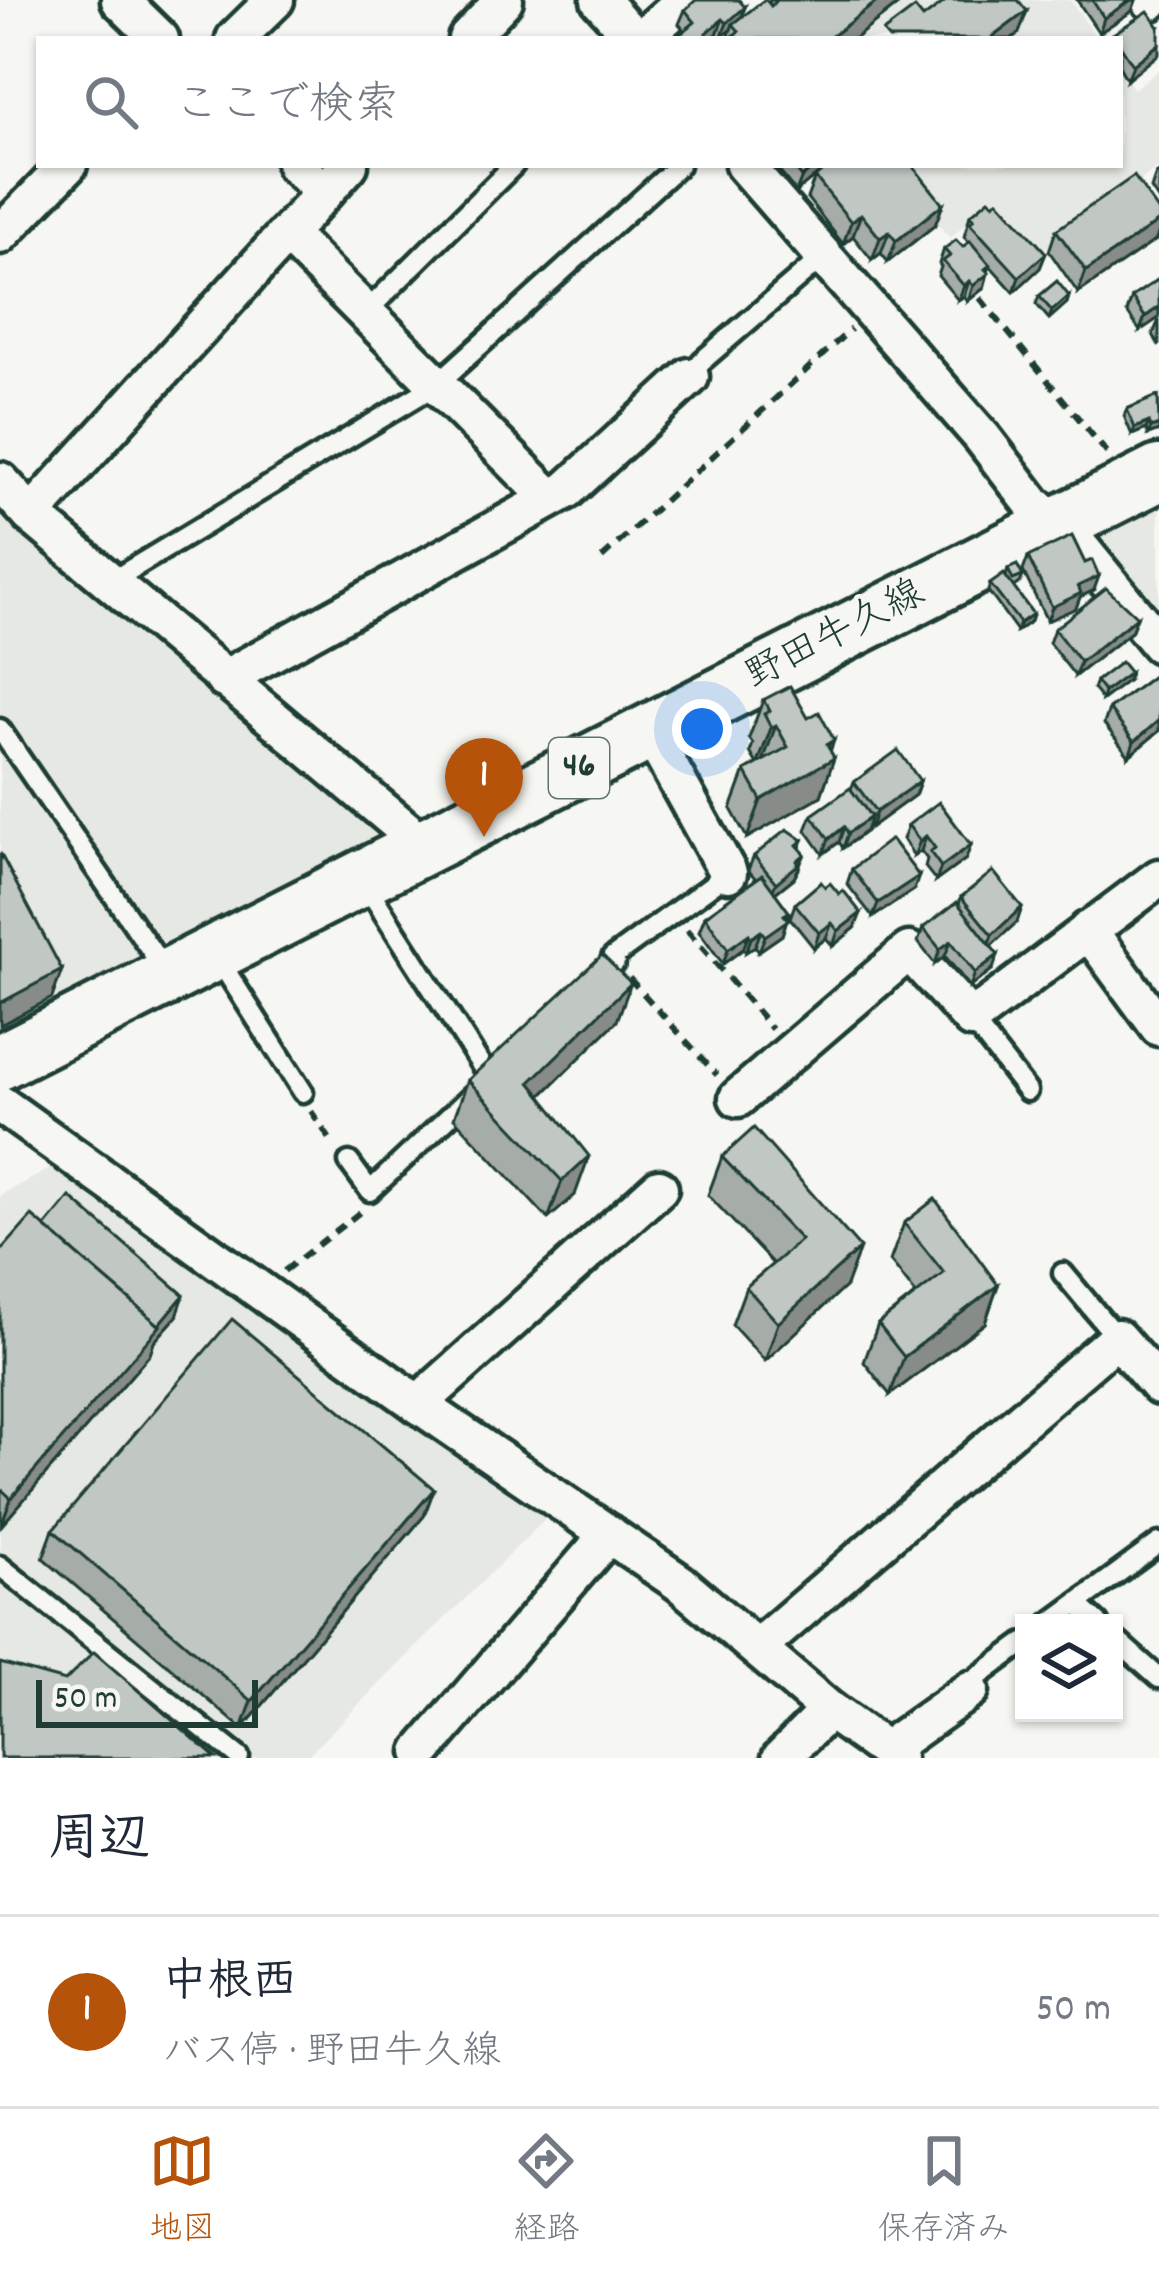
<!DOCTYPE html>
<html lang="ja">
<meta charset="utf-8">
<style>
:root{--surface:#fff;--page:#f2f2f3;--text:#1f2937;--muted:#747a83;--line:#e0e1e3;--accent:#b45309}
body{margin:0;font-family:Dekko,"Klee One",sans-serif;background:var(--page);color:var(--text)}
.controls{position:absolute;right:36px;bottom:36px;display:grid;overflow:hidden;border-radius:0px;box-shadow:0 3px 9px #0004}
.controls button{width:108px;height:108px;display:grid;place-items:center;padding:0;border:0;border-bottom:3px solid var(--line);background:var(--surface);color:var(--text);font:60px sans-serif}
.scale{position:absolute;left:36px;bottom:30px;width:222px;box-sizing:border-box;padding-left:12px;border:6px solid #1f3d34;border-top:0;font-size:33px;line-height:42px;white-space:nowrap;color:#1f3d34;-webkit-text-stroke:9px #f6f6f2;paint-order:stroke}
.you{position:absolute;left:702px;top:729px;width:42px;height:42px;margin:-30px;border:9px solid #fff;border-radius:50%;background:#1a73e8;box-shadow:0 0 0 18px #1a73e833}
.badge{display:grid;place-items:center;width:78px;height:78px;border-radius:50%;background:var(--accent);color:#fff;font-size:39px;font-weight:700}
.pin{position:absolute;translate:-50% -99px;filter:drop-shadow(0 3px 6px #0008)}
.pin::after{content:'';position:absolute;top:63px;width:42px;height:36px;background:inherit;clip-path:polygon(0 0,100% 0,50% 100%)}
.list{margin:0;padding:0;list-style:none}
h2{display:flex;justify-content:space-between;align-items:center;height:156px;margin:0;padding:0 48px;font-size:51px}
h2 small{font-size:39px;font-weight:400;color:var(--muted)}
.list li{display:grid;grid-template-columns:78px 1fr auto;gap:36px;align-items:center;box-sizing:border-box;height:192px;padding:0 48px;border-top:3px solid var(--line)}
.list b{display:block;font-size:45px;white-space:nowrap}
.list p{margin:0;font-size:39px;white-space:nowrap;color:var(--muted)}
.list em{font-size:39px;font-style:normal;color:var(--muted)}
.icon{flex:none;width:66px;height:66px;fill:none;stroke:currentColor;stroke-width:2;stroke-linecap:round;stroke-linejoin:round}
.map{position:relative;flex:none;width:1159px;height:1758px;overflow:hidden}
.search{position:absolute;background:var(--surface);box-shadow:0 3px 9px #0004;left:36px;right:36px;top:36px;height:132px;display:flex;align-items:center;gap:30px;box-sizing:border-box;padding:0 42px;border-radius:0px;color:var(--muted);font-size:45px}
.sheet{height:348px;background:var(--surface)}
nav{display:flex;justify-content:space-around;align-items:center;box-sizing:border-box;height:168px;border-top:3px solid var(--line);background:var(--surface);font-size:33px;color:var(--muted)}
nav a{display:grid;justify-items:center;gap:6px}
nav .on{color:var(--accent)}
.map>svg:first-child{display:block}
.built{fill:#e6e8e4}
.lines{fill:none;stroke-linecap:round;stroke-linejoin:round}
.lane-casing{stroke:#1f3d34;stroke-width:27}
.street-casing{stroke:#1f3d34;stroke-width:45}
.primary-casing{stroke:#1f3d34;stroke-width:63}
.path{stroke:#1f3d34;stroke-width:6;stroke-dasharray:12 9;stroke-linecap:butt}
.lane{stroke:#f6f6f2;stroke-width:18}
.street{stroke:#f6f6f2;stroke-width:36}
.primary{stroke:#f6f6f2;stroke-width:54}
.wall{fill:#a6aca8;stroke:#1f3d34;stroke-width:3}
.shaded-wall{fill:#878c88;stroke:#1f3d34;stroke-width:3}
.building{fill:#c1c8c3;stroke:#1f3d34;stroke-width:3}
.labels{text-anchor:middle;dominant-baseline:central;stroke-width:9;stroke-linejoin:round;paint-order:stroke}
.shield{fill:#f6f6f2;stroke:#60746d;stroke-width:3}
.shield-label{font-size:36px;font-weight:bold;fill:#1f3d34}
.street-label{font-size:39px;fill:#1f3d34;stroke:#f6f6f2}
</style>
<div class="map">
<svg width="1159" height="1758" viewBox="0 0 1159 1758">
<rect width="100%" height="100%" fill="#f6f6f2"/>
<filter id="ink" filterUnits="userSpaceOnUse"><feTurbulence type="fractalNoise" baseFrequency=".00833" numOctaves="2"/><feDisplacementMap in="SourceGraphic" scale="24" xChannelSelector="R" yChannelSelector="G"/><feConvolveMatrix kernelMatrix="1 2 1 2 8 2 1 2 1" color-interpolation-filters="sRGB"/></filter>
<g filter="url(#ink)">
<!-- built -->
<g class="built">
<polygon points="781,0 1070,0 1098,39 732,39"/>
<polygon points="1120,70 1134,89 1159,70 1159,167 1035,256 990,202 950,238 889,165 1120,165"/>
<polygon points="0,497 383,829 379,843 0,1039"/>
<polygon points="1159,498 1159,631 1081,537"/>
<polygon points="58,1165 553,1511 305,1758 0,1758 0,1195"/>
</g>
<g class="lines">
<defs>
<g id="lane">
<polyline points="365,313 514,165"/>
<polyline points="690,377 702,361 824,256"/>
<polyline points="110,582 436,385 679,165"/>
<polyline points="0,729 166,972"/>
<polyline points="364,882 490,1079"/>
<polyline points="217,957 303,1092"/>
<polyline points="598,978 615,962 612,958 728,873"/>
<polyline points="971,1019 1027,1091"/>
<polyline points="349,1162 370,1191 472,1095"/>
<polyline points="1063,1273 1117,1338"/>
<polyline points="0,1566 239,1757"/>
<polyline points="1077,1604 1098,1623"/>
<polyline points="1050,1623 1159,1543"/>
<polyline points="1114,1638 1159,1678"/>
<polyline points="970,1690 979,1676 1024,1643"/>
</g>
<g id="street">
<polyline points="120,0 160,39"/>
<polyline points="600,0 635,39"/>
<polyline points="1150,0 1151,1"/>
<polyline points="235,39 275,0"/>
<polyline points="467,39 504,0"/>
<polyline points="641,39 685,0"/>
<polyline points="295,165 324,192"/>
<polyline points="744,165 982,437 1034,505 1060,523 1159,644"/>
<polyline points="287,234 549,497"/>
<polyline points="0,235 68,165"/>
<polyline points="0,481 31,515 425,846"/>
<polyline points="31,515 349,165"/>
<polyline points="224,679 567,490 690,377"/>
<polyline points="650,732 728,873"/>
<polyline points="1088,930 1159,1027"/>
<polyline points="738,1098 909,951 971,1019 1159,878"/>
<polyline points="0,1104 418,1404 680,1583 829,1710 896,1758"/>
<polyline points="418,1404 659,1188"/>
<polyline points="757,1648 1117,1338 1159,1386"/>
<polyline points="887,1749 970,1690"/>
<polyline points="422,1752 609,1534"/>
<polyline points="781,1758 829,1710"/>
</g>
<polyline id="primary" points="0,1062 1159,473"/>
</defs>
<!-- lane casing -->
<use href="#lane" class="lane-casing"/>
<!-- street casing -->
<use href="#street" class="street-casing"/>
<!-- primary casing -->
<use href="#primary" class="primary-casing"/>
<!-- path -->
<g class="path">
<polyline points="980,298 1107,453"/>
<polyline points="602,558 851,329"/>
<polyline points="687,930 772,1029"/>
<polyline points="629,978 717,1075"/>
<polyline points="311,1111 334,1145"/>
<polyline points="284,1271 364,1209"/>
</g>
<!-- lane -->
<use href="#lane" class="lane"/>
<!-- street -->
<use href="#street" class="street"/>
<!-- primary -->
<use href="#primary" class="primary"/>
</g>
<!-- wall -->
<g class="wall">
<polygon points="770,0 904,0 854,39 728,39 731,29 721,38 717,34 711,39 676,39 685,31 679,24 685,10 745,7 741,17 769,3"/>
<polygon points="1077,0 1136,0 1132,11 1099,33"/>
<polygon points="1159,27 1127,80 1120,68 1120,39 1111,39 1113,34"/>
<polygon points="781,165 829,165 796,192 779,171"/>
<polygon points="1159,172 1159,201 1151,189 1156,174"/>
<polygon points="815,177 943,204 935,225 888,262 881,253 872,260 853,236 843,244 807,198"/>
<polygon points="970,215 1046,253 1040,268 1014,292 985,260 990,265 984,288 968,301 964,296 958,300 938,276 941,267 939,264 944,249 963,247 969,242 964,237"/>
<polygon points="1056,230 1156,240 1078,293 1049,251"/>
<polygon points="1159,279 1140,331 1127,312 1132,297"/>
<polygon points="1039,296 1069,296 1067,303 1049,319 1036,304"/>
<polygon points="1159,320 1159,346 1153,334"/>
<polygon points="1158,396 1159,431 1148,435 1146,429 1132,435 1124,416 1127,409"/>
<polygon points="1028,557 1094,590 1080,597 1076,608 1047,621 1023,571"/>
<polygon points="1008,569 1023,576 1020,583 1013,587 1031,621 1017,631 988,591 990,584 1006,577"/>
<polygon points="1137,617 1131,632 1075,676 1049,643 1054,629"/>
<polygon points="1159,672 1159,731 1129,756 1104,724 1109,709"/>
<polygon points="1096,681 1127,681 1102,700 1093,689"/>
<polygon points="763,700 808,718 834,740 830,751 834,758 821,796 747,838 731,809 745,771 757,764 750,752 753,744 749,738"/>
<polygon points="920,781 915,795 871,827 869,823 866,831 843,848 839,842 823,854 806,830 812,815 851,789 854,782"/>
<polygon points="908,825 966,859 936,881 925,867 927,859 921,851 914,856 903,839"/>
<polygon points="803,840 800,848 799,869 794,878 775,893 789,912 782,935 759,951 755,946 746,952 743,949 723,964 699,931 705,916 756,879 748,870 754,856"/>
<polygon points="852,869 914,890 873,917 847,884"/>
<polygon points="961,897 1022,907 1017,922 991,946 993,969 970,987 945,956 935,964 918,942 923,928 959,904"/>
<polygon points="795,904 855,928 833,946 826,938 814,948 790,918"/>
<polygon points="617,1021 541,1096 575,1195 548,1219 454,1118 468,1080"/>
<polygon points="722,1157 846,1286 765,1361 732,1325 746,1287 773,1264 708,1195"/>
<polygon points="904,1223 998,1285 985,1323 890,1395 864,1362 878,1324 916,1294 890,1261"/>
<polygon points="0,1252 177,1316 154,1342 150,1354 1,1526"/>
<polygon points="434,1489 424,1516 242,1729 43,1558 53,1530"/>
</g>
<!-- shaded-wall -->
<g class="shaded-wall">
<polygon points="879,0 904,0 854,39 828,39"/>
<polygon points="1131,0 1136,0 1132,11 1099,33 1104,18"/>
<polygon points="745,7 740,22 733,24 731,29 721,38 727,23"/>
<polygon points="1027,11 1019,33 1011,39 990,39"/>
<polygon points="723,19 717,34 711,39 706,33"/>
<polygon points="1159,44 1159,54 1127,80 1133,65"/>
<polygon points="816,165 829,165 796,192 802,177"/>
<polygon points="943,204 935,225 888,262 896,241"/>
<polygon points="861,214 853,236 843,244 851,222"/>
<polygon points="1159,221 1159,231 1156,240 1078,293 1086,271"/>
<polygon points="889,232 881,253 872,260 880,238"/>
<polygon points="1046,253 1040,268 1014,292 1019,277"/>
<polygon points="990,265 984,288 968,301 973,286"/>
<polygon points="969,281 964,296 958,300 964,286"/>
<polygon points="1069,296 1067,303 1049,319 1052,311"/>
<polygon points="1159,307 1159,318 1140,331 1145,317"/>
<polygon points="1149,422 1146,429 1132,435 1135,428"/>
<polygon points="1159,425 1159,431 1148,435 1151,428"/>
<polygon points="1099,576 1094,590 1080,597 1076,608 1047,621 1052,607 1078,586"/>
<polygon points="1033,614 1031,621 1017,631 1020,623"/>
<polygon points="1137,617 1131,632 1075,676 1080,662"/>
<polygon points="1130,673 1127,681 1102,700 1104,692"/>
<polygon points="1159,720 1159,731 1129,756 1134,742"/>
<polygon points="776,725 762,764 757,766 771,728"/>
<polygon points="834,740 826,763 834,758 821,796 747,838 761,800"/>
<polygon points="920,781 915,795 871,827 876,812"/>
<polygon points="871,817 866,831 843,848 848,833"/>
<polygon points="844,827 839,842 823,854 829,839"/>
<polygon points="926,836 921,851 914,856 920,841"/>
<polygon points="971,845 966,859 936,881 941,867"/>
<polygon points="805,854 794,878 770,897 776,883"/>
<polygon points="919,876 914,890 873,917 878,903"/>
<polygon points="1022,907 1017,922 987,950 992,935"/>
<polygon points="789,912 782,935 759,951 765,936"/>
<polygon points="861,913 855,928 833,946 838,931"/>
<polygon points="832,923 826,938 814,948 819,933"/>
<polygon points="761,931 755,946 746,952 751,938"/>
<polygon points="749,934 743,949 723,964 728,949"/>
<polygon points="951,941 945,956 935,964 940,949"/>
<polygon points="998,955 993,969 970,987 975,973"/>
<polygon points="62,970 52,998 0,1025 0,1003"/>
<polygon points="631,983 617,1021 516,1120 530,1082"/>
<polygon points="589,1156 575,1195 548,1219 562,1181"/>
<polygon points="860,1248 846,1286 765,1361 778,1323"/>
<polygon points="998,1285 985,1323 890,1395 904,1357"/>
<polygon points="184,1295 177,1316 154,1342 150,1354 1,1526 11,1498"/>
<polygon points="434,1489 424,1516 242,1729 252,1701"/>
</g>
<!-- building -->
<g class="building">
<polygon points="696,0 739,0 745,7 727,23 723,19 706,33 711,39 678,39 677,37 695,22 685,10"/>
<polygon points="764,0 766,0 771,6 777,0 879,0 828,39 737,39 734,35 739,31 733,24"/>
<polygon points="947,0 1018,0 1027,11 990,39 889,39 883,32 915,8 923,18"/>
<polygon points="1092,0 1131,0 1104,18"/>
<polygon points="1148,11 1159,27 1159,44 1133,65 1120,45 1120,39 1116,39 1113,34"/>
<polygon points="792,165 816,165 802,177"/>
<polygon points="830,165 912,165 943,204 896,241 889,232 880,238 861,214 851,222 815,177"/>
<polygon points="1134,176 1159,212 1159,221 1086,271 1056,230"/>
<polygon points="989,199 994,204 998,200 1046,253 1019,277 970,223 974,219 970,215"/>
<polygon points="956,240 963,247 970,241 990,265 985,269 989,273 973,286 969,281 964,286 943,261 950,256 944,249"/>
<polygon points="1159,279 1159,307 1145,317 1132,297"/>
<polygon points="1057,281 1069,296 1052,311 1039,296"/>
<polygon points="1158,396 1159,425 1151,428 1149,422 1135,428 1127,409"/>
<polygon points="1072,536 1085,563 1092,560 1099,576 1078,586 1081,593 1052,607 1028,557"/>
<polygon points="1017,565 1023,576 1013,580 1008,569"/>
<polygon points="1004,574 1033,614 1020,623 990,584"/>
<polygon points="1106,588 1137,617 1080,662 1054,629"/>
<polygon points="1121,662 1130,673 1104,692 1096,681"/>
<polygon points="1159,672 1159,720 1134,742 1109,709"/>
<polygon points="790,686 808,718 819,712 834,740 827,744 834,758 761,800 745,771 788,747 776,725 771,728 764,714 770,711 763,700"/>
<polygon points="898,750 920,781 876,812 854,782"/>
<polygon points="850,788 871,817 848,833 844,827 829,839 812,815"/>
<polygon points="939,802 971,845 941,867 930,852 935,848 926,836 920,841 908,825"/>
<polygon points="787,829 803,840 797,845 805,854 797,861 799,864 776,883 754,856"/>
<polygon points="891,839 919,876 878,903 852,869"/>
<polygon points="0,853 62,970 0,1003"/>
<polygon points="993,871 1022,907 992,935 961,897"/>
<polygon points="762,875 789,912 784,915 788,920 765,936 761,931 751,938 749,934 728,949 705,916"/>
<polygon points="821,882 825,887 830,883 839,894 843,890 861,913 838,931 832,923 819,933 795,904"/>
<polygon points="957,902 998,955 975,973 951,941 940,949 923,928"/>
<polygon points="602,955 631,983 530,1082 589,1156 562,1181 468,1080"/>
<polygon points="754,1128 860,1248 778,1323 746,1287 801,1240 722,1157"/>
<polygon points="70,1197 184,1295 159,1325 45,1227"/>
<polygon points="935,1199 998,1285 904,1357 878,1324 944,1273 904,1223"/>
<polygon points="32,1216 160,1326 11,1498 0,1488 0,1252"/>
<polygon points="232,1319 434,1489 252,1701 53,1530"/>
<polygon points="94,1652 216,1758 0,1758 0,1663 65,1681"/>
</g>
</g>
<g class="labels">
<!-- shield labels -->
<rect class="shield" x="549" y="738" width="60" height="60" rx="9"/>
<g class="shield-label">
<text x="579" y="768">46</text>
</g>
<!-- street labels -->
<g class="street-label">
<text transform="translate(836 637) rotate(-27)">野田牛久線</text>
</g>
</g>
</svg>
<div class="controls">
<button><svg class="icon" aria-label="layers" viewBox="0 0 24 24"><path d="M12 4l9 5-9 5-9-5zM3 14l9 5 9-5"/></svg></button>
</div>
<div class="scale">50 m</div>
<div class="you"></div>
<div class="pin badge" style="left:484px;top:837px">1</div>
<div class="search"><svg class="icon" aria-label="search" viewBox="0 0 24 24"><circle cx="10" cy="10" r="6"/><path d="M15 15l6 6"/></svg>ここで検索</div>
</div>
<section class="sheet">
<h2>周辺<small></small></h2>
<ul class="list">
<li><span class="badge">1</span><div><b>中根西</b><p>バス停 · 野田牛久線</p></div><em>50 m</em></li>
</ul>
</section>
<nav>
<a class="on"><svg class="icon" aria-label="map" viewBox="0 0 24 24"><path d="M3 6l6-2 6 2 6-2v14l-6 2-6-2-6 2zM9 4v14M15 6v14"/></svg>地図</a>
<a><svg class="icon" aria-label="directions" viewBox="0 0 24 24"><path d="M12 3l9 9-9 9-9-9zM9 14v-3h6M13 9l2 2-2 2"/></svg>経路</a>
<a><svg class="icon" aria-label="saved" viewBox="0 0 24 24"><path d="M7 4h10v16l-5-4-5 4z"/></svg>保存済み</a>
</nav>
